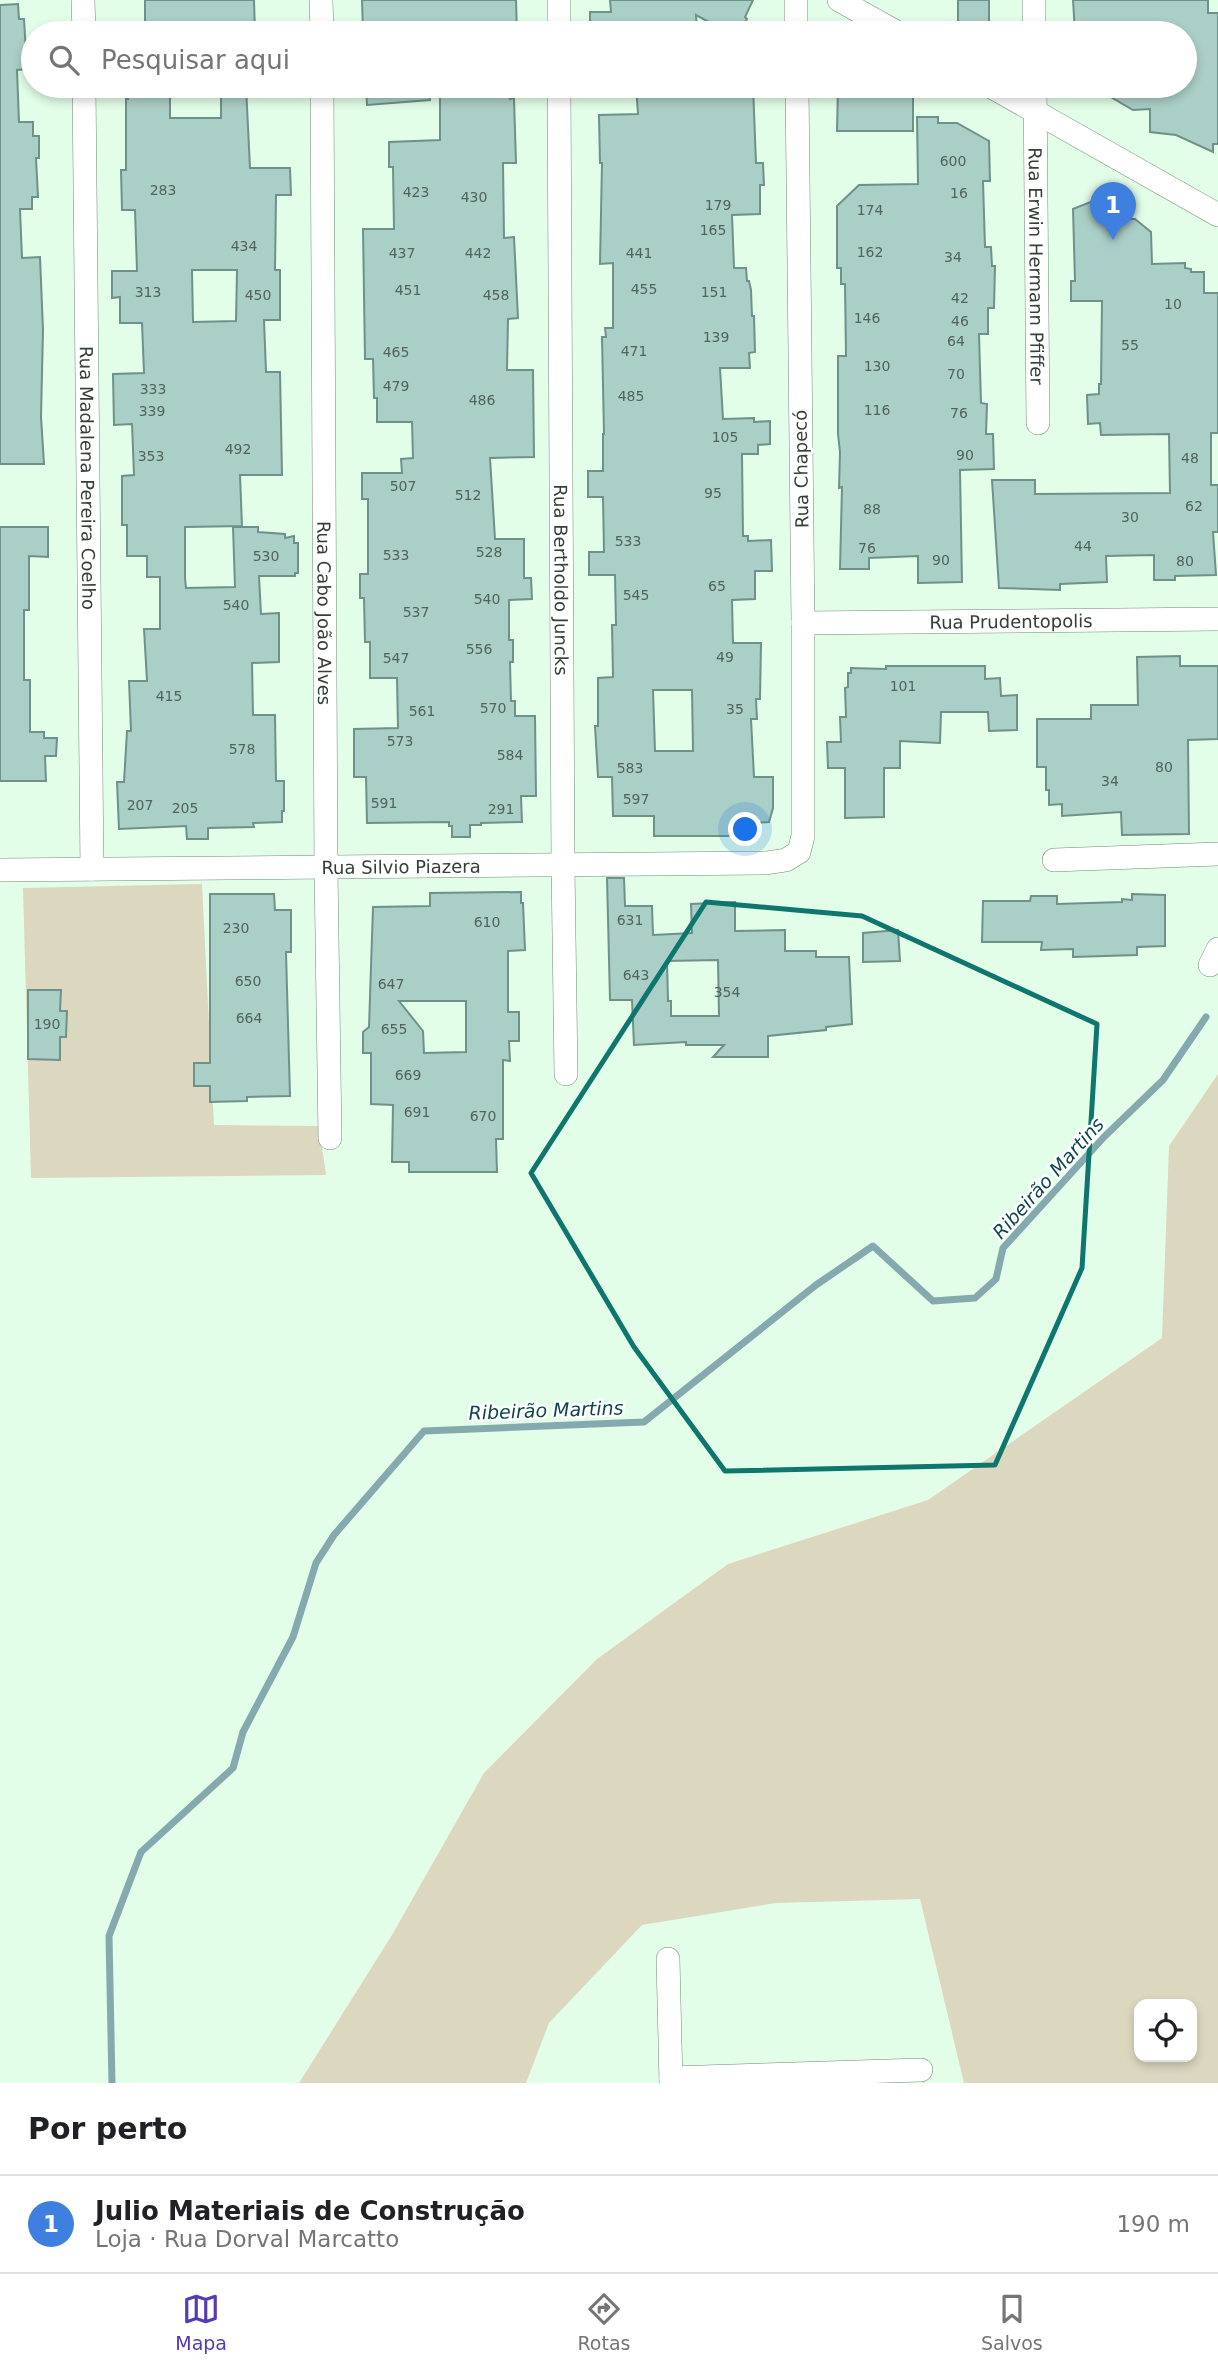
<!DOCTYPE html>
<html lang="pt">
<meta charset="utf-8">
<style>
:root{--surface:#fff;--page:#f6f6f6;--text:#202124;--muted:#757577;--line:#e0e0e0;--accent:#573ab2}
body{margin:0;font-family:"DejaVu Sans",sans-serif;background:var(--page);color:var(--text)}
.controls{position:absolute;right:21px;bottom:21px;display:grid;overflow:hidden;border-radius:14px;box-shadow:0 4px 10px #0003}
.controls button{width:63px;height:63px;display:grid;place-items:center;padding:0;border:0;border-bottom:2px solid var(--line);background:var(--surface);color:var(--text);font:35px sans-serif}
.you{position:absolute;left:746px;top:830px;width:24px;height:24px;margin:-18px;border:5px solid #fff;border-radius:50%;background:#1a73e8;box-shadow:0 0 0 10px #1a73e833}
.badge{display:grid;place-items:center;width:46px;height:46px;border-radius:50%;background:var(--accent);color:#fff;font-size:23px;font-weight:700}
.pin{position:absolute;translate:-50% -58px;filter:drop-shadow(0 2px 4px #0008)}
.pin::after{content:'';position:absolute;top:37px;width:24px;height:21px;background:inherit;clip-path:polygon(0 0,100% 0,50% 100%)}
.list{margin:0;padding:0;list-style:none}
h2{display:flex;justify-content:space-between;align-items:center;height:91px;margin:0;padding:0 28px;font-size:30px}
h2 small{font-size:23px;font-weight:400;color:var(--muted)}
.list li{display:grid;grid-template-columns:46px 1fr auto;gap:21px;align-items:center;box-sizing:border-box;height:98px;padding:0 28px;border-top:2px solid var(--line)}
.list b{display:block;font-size:26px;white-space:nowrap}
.list p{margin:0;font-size:23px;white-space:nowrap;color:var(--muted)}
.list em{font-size:23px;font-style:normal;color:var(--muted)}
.icon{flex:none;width:38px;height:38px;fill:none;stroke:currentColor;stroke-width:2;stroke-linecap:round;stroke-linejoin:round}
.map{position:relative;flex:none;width:1218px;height:2083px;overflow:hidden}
.search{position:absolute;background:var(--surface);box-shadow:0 4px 10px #0003;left:21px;right:21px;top:21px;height:77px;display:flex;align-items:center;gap:18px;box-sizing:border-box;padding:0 24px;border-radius:38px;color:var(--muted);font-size:26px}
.sheet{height:189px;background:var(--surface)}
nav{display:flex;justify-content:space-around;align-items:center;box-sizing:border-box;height:98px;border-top:2px solid var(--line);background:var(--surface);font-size:19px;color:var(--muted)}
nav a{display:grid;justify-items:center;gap:4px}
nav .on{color:var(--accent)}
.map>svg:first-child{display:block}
.green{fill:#dcd7bf;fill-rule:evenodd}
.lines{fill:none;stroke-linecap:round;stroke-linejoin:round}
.stream{stroke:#84a9ae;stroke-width:7}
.building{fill:#aacfc6;stroke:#6e9189;stroke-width:2;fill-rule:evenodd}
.street-casing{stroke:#718a76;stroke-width:24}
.street{stroke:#fff;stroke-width:23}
.marked{fill:none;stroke:#0f766e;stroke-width:5;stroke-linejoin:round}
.labels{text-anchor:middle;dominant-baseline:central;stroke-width:5;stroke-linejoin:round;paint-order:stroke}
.number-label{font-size:14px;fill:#52635a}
.street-label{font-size:18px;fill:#343f36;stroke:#fff}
.water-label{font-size:19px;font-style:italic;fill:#0c464c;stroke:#fff}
</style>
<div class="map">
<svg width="1218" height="2083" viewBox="0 0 1218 2083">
<rect width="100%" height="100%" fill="#e2fee8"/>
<!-- green -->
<g class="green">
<polygon points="202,884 214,1125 319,1126 326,1175 31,1178 23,888"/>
<path d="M1218 1074V2083H964L920 1899 776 1903 642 1925 549 2023 526 2083H299L392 1935 484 1773 597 1659 728 1564 928 1500 1162 1338 1169 1146ZM1192 2004V2057H1139V2004Z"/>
</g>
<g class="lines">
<!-- stream -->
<polyline class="stream" points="112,2083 109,1936 141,1852 233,1768 243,1732 293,1637 316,1563 334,1535 424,1431 644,1422 816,1285 873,1246 933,1301 975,1298 996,1279 1003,1248 1104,1137 1163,1080 1206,1017"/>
</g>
<!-- building -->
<g class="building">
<polygon points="145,0 254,0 255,33 149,33 149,28 145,27"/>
<polygon points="362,0 516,0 517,33 363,33"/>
<polygon points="610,0 753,0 745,17 747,19 740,33 729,33 696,15 697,33 592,33 590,30 590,12 611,12"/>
<rect x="958" y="0" width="31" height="22"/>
<polygon points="1073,0 1208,0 1208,13 1218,13 1218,144 1213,144 1213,152 1176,135 1150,132 1150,109 1133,110 1092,86 1185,86 1185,33 1075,33"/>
<polygon points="18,4 19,19 24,19 27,69 17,70 19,122 33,122 33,136 39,136 39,158 36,158 38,197 32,197 32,209 20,209 22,258 40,257 43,330 41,417 44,464 0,464 0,5"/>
<path d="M128 86H170V118H221V86H246L250 168H290L291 195H276L275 270H280V320H264L266 372H280L282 475H240L242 526 185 527V578L186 588 235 587 233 527H258V532L285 534V538L294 536V543H298V573H295V576H259L261 614 279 613V662L252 663 253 715H275L276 781H284V811H282V822L253 823 254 827 208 828V839H187L186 826 119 829 117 782H124L127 731H131L129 681H147L144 629H160V577H147V556H127V525H122V476L134 475 132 424 114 425 113 374 144 373 142 323H120V297L112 298V271H137L135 210H122L121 170H126V99H128ZM192 270H237L236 321 193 322Z"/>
<polygon points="366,86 429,86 430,100 367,105"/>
<polygon points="440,86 510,86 510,99 514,98 516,163 503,163 504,238 514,237 518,318 508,319 507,370 533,370 534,457 490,458 495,539 524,539 524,578 531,578 532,599 509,600 509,640 513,640 513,662 510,662 511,701 515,701 515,716 535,716 536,796 521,796 522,822 481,823 481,825 470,825 470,837 452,837 452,826 449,826 449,822 367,823 366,777 354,777 354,729 398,728 397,678 370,678 370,642 365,642 364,598 360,598 360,574 368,574 368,499 362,499 362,473 402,473 401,459 413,458 412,422 377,422 377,398 374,398 373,359 365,359 363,229 394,229 393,167 389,167 389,142 440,140"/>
<path d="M636 86H753L756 163H763L764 185H760V214L732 215 734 268H746L747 281H749L751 290 752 316H754L755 352 749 353 750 368H720L723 419 754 418V422L770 421V444L758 445V454H742L743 536H748V541L771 540 772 571H755V599L732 600 733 643H761L760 699H756L757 719H751L754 777H773V808L769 822 752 823 753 836H654V816H613L612 777H598L595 726H598V678L613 677 612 625H616L615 575H589V552H604L603 497H588V471H603V434H604L602 337H606L605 328H613V263L600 264 602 163H600L599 115 638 114ZM653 690H692L693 751H655Z"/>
<polygon points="838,86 913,86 913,131 837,131"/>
<polygon points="917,117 938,117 938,123 957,123 989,141 990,181 983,181 985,247 991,247 992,266 995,266 994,308 988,308 988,334 979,334 981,403 987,404 986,434 993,434 994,469 960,470 962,582 918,583 918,556 869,558 869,569 840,569 842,487 839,488 840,452 838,434 838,356 846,356 845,284 841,284 841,268 837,268 837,206 859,185 918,184"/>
<polygon points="1093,201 1127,219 1135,219 1151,232 1152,264 1185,263 1185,268 1191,269 1191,272 1204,272 1204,293 1218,293 1218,433 1211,433 1211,485 1218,485 1218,532 1213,532 1216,575 1175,576 1175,580 1154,580 1154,555 1106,556 1107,582 1060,584 1060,590 999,588 992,480 1035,480 1035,494 1170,493 1169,434 1101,435 1100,423 1088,424 1087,395 1099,394 1099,384 1101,384 1102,301 1071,301 1071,281 1075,281 1073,209"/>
<polygon points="0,527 48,527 48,557 29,556 29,610 24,610 24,680 30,680 30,732 44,732 44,738 57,738 56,756 45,756 46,781 0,781"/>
<polygon points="1180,656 1180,666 1218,666 1218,739 1188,740 1189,834 1122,835 1121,812 1062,816 1062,804 1049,805 1049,790 1046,790 1046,767 1037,767 1037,719 1091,719 1091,705 1138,705 1137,657"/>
<polygon points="886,666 985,666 985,679 1000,678 1001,696 1017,695 1017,730 989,731 988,712 941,712 940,743 900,741 900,768 884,768 884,817 845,818 845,768 828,768 827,742 841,742 840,717 846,717 845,688 848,687 848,673 851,673 851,668 886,669"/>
<path d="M607 878H624L625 906H652L653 935 692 933 691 904 735 902V931L785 930V951H816V957H849L852 1024 826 1027V1030L768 1036V1057H713L724 1045H686V1042L634 1045 632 1000H610ZM718 960 719 1016H671V1001H668L667 961Z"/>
<path d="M521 892V903H523L525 950 508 951V1012H519V1041H509L510 1061 503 1060V1139H496L497 1172H409V1162H392L393 1105 371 1104V1053H363V1032L369 1027 373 907 430 906V893ZM399 1001H466V1052L424 1053 423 1031Z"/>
<polygon points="210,894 274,894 275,910 291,910 291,952 286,952 290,1096 247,1097 247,1101 210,1102 210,1086 194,1086 194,1063 210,1063"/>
<polygon points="1132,894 1165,895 1165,946 1137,947 1137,955 1073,957 1073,949 1041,950 1042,942 982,942 983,901 1030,901 1031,896 1057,896 1057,904 1122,902 1122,899 1132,900"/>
<polygon points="898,930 900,961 863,962 863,933"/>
<polygon points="28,990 61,990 60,1011 67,1011 66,1037 60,1037 60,1060 28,1059"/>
</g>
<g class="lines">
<defs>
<g id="street">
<polyline points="83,0 84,33"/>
<polyline points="321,0 322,33"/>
<polyline points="559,0 559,33"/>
<polyline points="796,0 796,33"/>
<polyline points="839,0 898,33"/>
<polyline points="1034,0 1034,33"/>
<path id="s1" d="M84 86 92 869"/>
<path id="s2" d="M322 86 326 869 330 1138"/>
<path id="s3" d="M559 86 563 866 566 1074"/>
<polyline points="990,86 1218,215"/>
<path id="s4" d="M1035 86 1038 423"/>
<path id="s5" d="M803 623 1218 619"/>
<polyline points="1054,860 1218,854"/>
<path id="s6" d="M0 870 766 863 786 860 799 852 803 836V623L797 86"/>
<polyline points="1210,965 1218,949"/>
<polyline points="668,1959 671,2083"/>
<polyline points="671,2078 921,2070"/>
</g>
</defs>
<!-- street casing -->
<use href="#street" class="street-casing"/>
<!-- street -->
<use href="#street" class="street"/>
</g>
<!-- marked area -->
<path class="marked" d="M706 902 862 916 1097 1024 1082 1268 995 1465 725 1471 634 1347 531 1173Z"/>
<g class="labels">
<!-- number labels -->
<g class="number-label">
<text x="953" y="161">600</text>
<text x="163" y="190">283</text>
<text x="416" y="192">423</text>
<text x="959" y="193">16</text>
<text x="474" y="197">430</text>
<text x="718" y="205">179</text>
<text x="870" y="210">174</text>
<text x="713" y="230">165</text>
<text x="244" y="246">434</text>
<text x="870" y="252">162</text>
<text x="402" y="253">437</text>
<text x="478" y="253">442</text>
<text x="639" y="253">441</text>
<text x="953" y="257">34</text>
<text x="644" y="289">455</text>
<text x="408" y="290">451</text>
<text x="148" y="292">313</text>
<text x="714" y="292">151</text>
<text x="258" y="295">450</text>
<text x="496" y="295">458</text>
<text x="960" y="298">42</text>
<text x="1173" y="304">10</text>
<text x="867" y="318">146</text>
<text x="960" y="321">46</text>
<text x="716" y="337">139</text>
<text x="956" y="341">64</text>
<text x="1130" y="345">55</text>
<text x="634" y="351">471</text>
<text x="396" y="352">465</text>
<text x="877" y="366">130</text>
<text x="956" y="374">70</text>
<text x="396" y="386">479</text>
<text x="153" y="389">333</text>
<text x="631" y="396">485</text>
<text x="482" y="400">486</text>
<text x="877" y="410">116</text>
<text x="152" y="411">339</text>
<text x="959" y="413">76</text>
<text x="725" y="437">105</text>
<text x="238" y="449">492</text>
<text x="965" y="455">90</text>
<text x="151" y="456">353</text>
<text x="1190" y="458">48</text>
<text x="403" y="486">507</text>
<text x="713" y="493">95</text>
<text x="468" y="495">512</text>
<text x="1194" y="506">62</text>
<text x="872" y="509">88</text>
<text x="1130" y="517">30</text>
<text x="628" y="541">533</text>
<text x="1083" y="546">44</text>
<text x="867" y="548">76</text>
<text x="489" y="552">528</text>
<text x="396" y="555">533</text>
<text x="266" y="556">530</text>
<text x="941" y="560">90</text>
<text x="1185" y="561">80</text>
<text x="717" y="586">65</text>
<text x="636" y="595">545</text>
<text x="487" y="599">540</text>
<text x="236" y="605">540</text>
<text x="416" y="612">537</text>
<text x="479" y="649">556</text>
<text x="725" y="657">49</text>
<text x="396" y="658">547</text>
<text x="903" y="686">101</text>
<text x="169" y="696">415</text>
<text x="493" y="708">570</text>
<text x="735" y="709">35</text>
<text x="422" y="711">561</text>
<text x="400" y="741">573</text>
<text x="242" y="749">578</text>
<text x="510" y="755">584</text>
<text x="1164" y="767">80</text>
<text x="630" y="768">583</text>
<text x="1110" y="781">34</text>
<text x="636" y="799">597</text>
<text x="384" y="803">591</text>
<text x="140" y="805">207</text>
<text x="185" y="808">205</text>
<text x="501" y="809">291</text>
<text x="630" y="920">631</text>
<text x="487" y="922">610</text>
<text x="236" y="928">230</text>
<text x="636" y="975">643</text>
<text x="248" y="981">650</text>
<text x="391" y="984">647</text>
<text x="727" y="992">354</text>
<text x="249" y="1018">664</text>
<text x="47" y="1024">190</text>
<text x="394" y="1029">655</text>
<text x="408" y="1075">669</text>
<text x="417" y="1112">691</text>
<text x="483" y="1116">670</text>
</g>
<!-- street labels -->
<g class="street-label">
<text stroke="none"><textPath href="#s4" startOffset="180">Rua Erwin Hermann Pfiffer</textPath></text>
<text transform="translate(801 469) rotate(-91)">Rua Chapecó</text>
<text stroke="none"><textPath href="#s1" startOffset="392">Rua Madalena Pereira Coelho</textPath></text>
<text stroke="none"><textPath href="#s3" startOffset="494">Rua Bertholdo Juncks</textPath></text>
<text stroke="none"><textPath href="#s2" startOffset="527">Rua Cabo João Alves</textPath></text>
<text stroke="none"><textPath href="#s5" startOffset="208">Rua Prudentopolis</textPath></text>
<text stroke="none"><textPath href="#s6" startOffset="401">Rua Silvio Piazera</textPath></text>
</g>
<!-- water labels -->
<g class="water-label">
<text transform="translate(1048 1178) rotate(-48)">Ribeirão Martins</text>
<text transform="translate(546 1410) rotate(-2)">Ribeirão Martins</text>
</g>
</g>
</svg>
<div class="controls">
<button><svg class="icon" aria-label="locate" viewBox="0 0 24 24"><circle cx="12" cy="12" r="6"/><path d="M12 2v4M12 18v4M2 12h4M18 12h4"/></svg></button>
</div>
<div class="you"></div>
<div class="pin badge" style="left:1113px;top:240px;background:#3f7fe0">1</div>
<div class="search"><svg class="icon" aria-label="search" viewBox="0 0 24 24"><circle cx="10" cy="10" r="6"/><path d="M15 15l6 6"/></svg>Pesquisar aqui</div>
</div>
<section class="sheet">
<h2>Por perto<small></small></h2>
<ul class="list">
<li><span class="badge" style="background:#3f7fe0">1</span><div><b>Julio Materiais de Construção</b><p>Loja · Rua Dorval Marcatto</p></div><em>190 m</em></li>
</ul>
</section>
<nav>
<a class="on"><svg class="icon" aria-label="map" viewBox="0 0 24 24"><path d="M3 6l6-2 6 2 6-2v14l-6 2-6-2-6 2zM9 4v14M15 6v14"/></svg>Mapa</a>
<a><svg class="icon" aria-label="directions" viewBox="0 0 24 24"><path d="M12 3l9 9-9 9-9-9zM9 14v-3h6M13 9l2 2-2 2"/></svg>Rotas</a>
<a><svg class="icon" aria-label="saved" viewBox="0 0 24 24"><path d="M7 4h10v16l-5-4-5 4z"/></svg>Salvos</a>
</nav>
